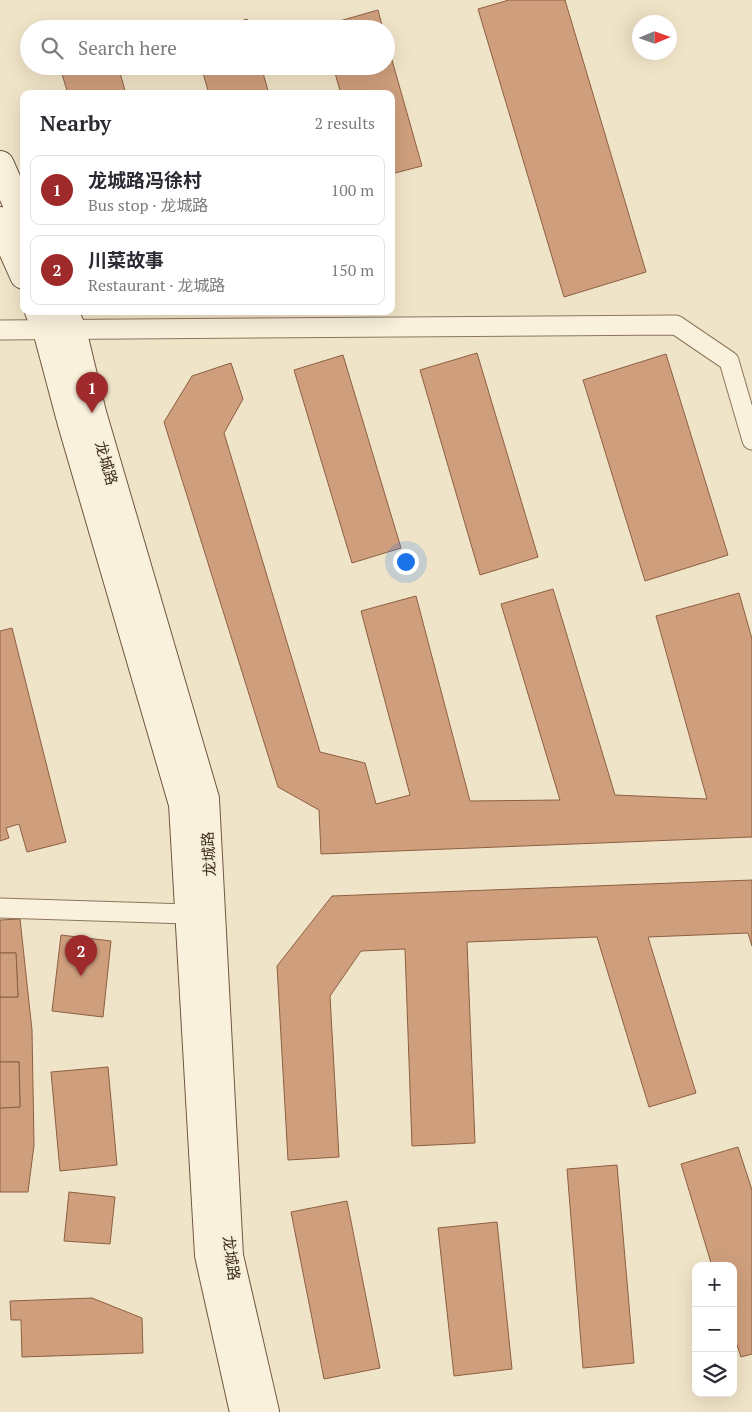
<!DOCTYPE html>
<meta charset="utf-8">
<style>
:root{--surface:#fff;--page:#f7f7f7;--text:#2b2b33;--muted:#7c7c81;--line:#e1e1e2;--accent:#9e2a2b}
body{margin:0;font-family:"PT Serif","Noto Sans SC",serif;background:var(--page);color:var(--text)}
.controls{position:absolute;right:15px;bottom:15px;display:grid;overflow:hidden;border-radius:10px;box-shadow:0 5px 20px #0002}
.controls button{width:45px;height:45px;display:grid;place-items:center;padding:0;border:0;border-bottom:1px solid var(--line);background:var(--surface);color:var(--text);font:25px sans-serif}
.compass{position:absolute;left:632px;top:15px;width:45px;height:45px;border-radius:50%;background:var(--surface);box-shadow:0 5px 20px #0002;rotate:88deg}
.you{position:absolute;left:405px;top:561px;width:18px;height:18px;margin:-12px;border:4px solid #fff;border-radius:50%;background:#1a73e8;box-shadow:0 0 0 8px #1a73e833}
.badge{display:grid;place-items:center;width:32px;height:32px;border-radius:50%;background:var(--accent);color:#fff;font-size:16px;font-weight:700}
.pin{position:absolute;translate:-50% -41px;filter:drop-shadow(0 1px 2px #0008)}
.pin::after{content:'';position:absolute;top:26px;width:18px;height:15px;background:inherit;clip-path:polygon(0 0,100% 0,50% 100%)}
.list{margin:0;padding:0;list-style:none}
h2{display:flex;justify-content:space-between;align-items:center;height:65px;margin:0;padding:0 20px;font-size:21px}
h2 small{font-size:16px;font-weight:400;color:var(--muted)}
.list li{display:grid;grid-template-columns:32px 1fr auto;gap:15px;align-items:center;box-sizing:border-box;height:70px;margin:0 10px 10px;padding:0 10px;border:1px solid var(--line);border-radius:10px}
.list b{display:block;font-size:19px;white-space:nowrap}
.list p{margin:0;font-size:16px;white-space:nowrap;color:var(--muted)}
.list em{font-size:16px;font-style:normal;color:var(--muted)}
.icon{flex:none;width:28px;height:28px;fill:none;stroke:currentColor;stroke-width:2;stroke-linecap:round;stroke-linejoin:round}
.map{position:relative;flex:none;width:752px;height:1412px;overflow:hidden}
.search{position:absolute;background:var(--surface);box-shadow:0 5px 20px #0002;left:20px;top:20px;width:375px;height:55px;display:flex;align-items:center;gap:12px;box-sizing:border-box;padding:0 18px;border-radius:28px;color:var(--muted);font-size:19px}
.panel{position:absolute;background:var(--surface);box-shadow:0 5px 20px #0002;left:20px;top:90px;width:375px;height:225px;border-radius:10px}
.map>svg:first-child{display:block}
.building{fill:#cf9f7d;stroke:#8d5f41}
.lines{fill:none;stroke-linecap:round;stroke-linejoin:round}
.street-casing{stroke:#8d765c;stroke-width:21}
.secondary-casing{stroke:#6f573f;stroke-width:30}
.street{stroke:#faf1dc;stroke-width:19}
.secondary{stroke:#faf1dc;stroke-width:28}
.labels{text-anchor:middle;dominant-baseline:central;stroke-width:4;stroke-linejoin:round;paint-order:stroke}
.street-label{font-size:15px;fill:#3d2e20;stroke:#f7eed8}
</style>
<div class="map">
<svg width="752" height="1412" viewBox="0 0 752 1412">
<rect width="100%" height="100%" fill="#f0e4c8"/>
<!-- building -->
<g class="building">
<polygon points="509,0 565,0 646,272 564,297 478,9"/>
<polygon points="378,10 383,29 323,29 322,26"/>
<polygon points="247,19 250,29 215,29"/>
<polygon points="386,39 422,166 391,174 391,94 341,94 333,66 386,66"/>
<polygon points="89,66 118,66 126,94 68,94 62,74"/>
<polygon points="201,66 261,66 269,94 209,94"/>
<polygon points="477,353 538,557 480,575 420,370"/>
<polygon points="666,354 728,555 645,581 583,380"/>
<polygon points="343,355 401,548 352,563 294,370"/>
<polygon points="231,363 243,399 224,433 320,752 365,763 376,804 410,795 361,611 416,596 470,801 560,800 501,604 553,589 615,795 707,799 656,616 739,593 752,639 752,837 321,854 319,810 278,787 164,422 192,376"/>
<polygon points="12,628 66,842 27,852 19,824 6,828 9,838 0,841 0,631"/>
<polygon points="752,880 752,946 748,933 648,937 696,1093 649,1107 597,937 467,942 475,1143 412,1146 405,949 361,951 330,996 339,1157 288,1160 277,966 332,896"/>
<polygon points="20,919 32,1030 34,1145 28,1192 0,1192 0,1108 20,1107 19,1062 0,1062 0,997 18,997 16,953 0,953 0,920"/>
<polygon points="61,935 111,941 103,1017 52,1011"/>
<polygon points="0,953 16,953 18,997 0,997"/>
<polygon points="0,1062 19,1062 20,1107 0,1108"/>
<polygon points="108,1067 117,1165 60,1171 51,1072"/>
<polygon points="738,1147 752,1190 752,1354 741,1357 733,1333 733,1266 712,1266 681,1164"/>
<polygon points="617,1165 634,1363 583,1368 567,1169"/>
<polygon points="69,1192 115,1197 110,1244 64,1241"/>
<polygon points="347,1201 380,1368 324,1379 291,1212"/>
<polygon points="497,1222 512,1369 454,1376 438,1228"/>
<polygon points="92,1298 142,1318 143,1353 22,1357 21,1320 11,1320 10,1301"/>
</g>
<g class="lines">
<defs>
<g id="street">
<polyline points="0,330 676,325 729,361 752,440"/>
<polyline points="0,908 188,914"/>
</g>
<g id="secondary">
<polyline points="0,165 24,220"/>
<polyline points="0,221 24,275"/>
<polyline points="39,311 47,330 71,420 183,804 209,1255 244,1412"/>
<polyline points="64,311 72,330 92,413 205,799 229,1256 265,1412"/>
</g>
</defs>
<!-- street casing -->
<use href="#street" class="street-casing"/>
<!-- secondary casing -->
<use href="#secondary" class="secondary-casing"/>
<!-- street -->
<use href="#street" class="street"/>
<!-- secondary -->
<use href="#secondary" class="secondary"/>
</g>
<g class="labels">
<!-- street labels -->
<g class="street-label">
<text transform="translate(107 463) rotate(74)">龙城路</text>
<text transform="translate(208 854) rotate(-93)">龙城路</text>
<text transform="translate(232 1258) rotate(82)">龙城路</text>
</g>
</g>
</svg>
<div class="controls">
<button>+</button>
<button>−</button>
<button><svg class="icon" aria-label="layers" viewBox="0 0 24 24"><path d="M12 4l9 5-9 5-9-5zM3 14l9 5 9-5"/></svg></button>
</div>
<svg class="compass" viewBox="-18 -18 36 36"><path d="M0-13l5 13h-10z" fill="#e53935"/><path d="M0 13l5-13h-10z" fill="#7c7c81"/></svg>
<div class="you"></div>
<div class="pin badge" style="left:92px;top:413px">1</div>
<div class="pin badge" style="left:81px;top:976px">2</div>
<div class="search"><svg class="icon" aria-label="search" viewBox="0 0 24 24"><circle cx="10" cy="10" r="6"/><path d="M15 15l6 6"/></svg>Search here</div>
<section class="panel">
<h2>Nearby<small>2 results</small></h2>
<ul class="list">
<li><span class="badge">1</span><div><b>龙城路冯徐村</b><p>Bus stop · 龙城路</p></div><em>100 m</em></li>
<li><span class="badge">2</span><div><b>川菜故事</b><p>Restaurant · 龙城路</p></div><em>150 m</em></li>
</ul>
</section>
</div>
